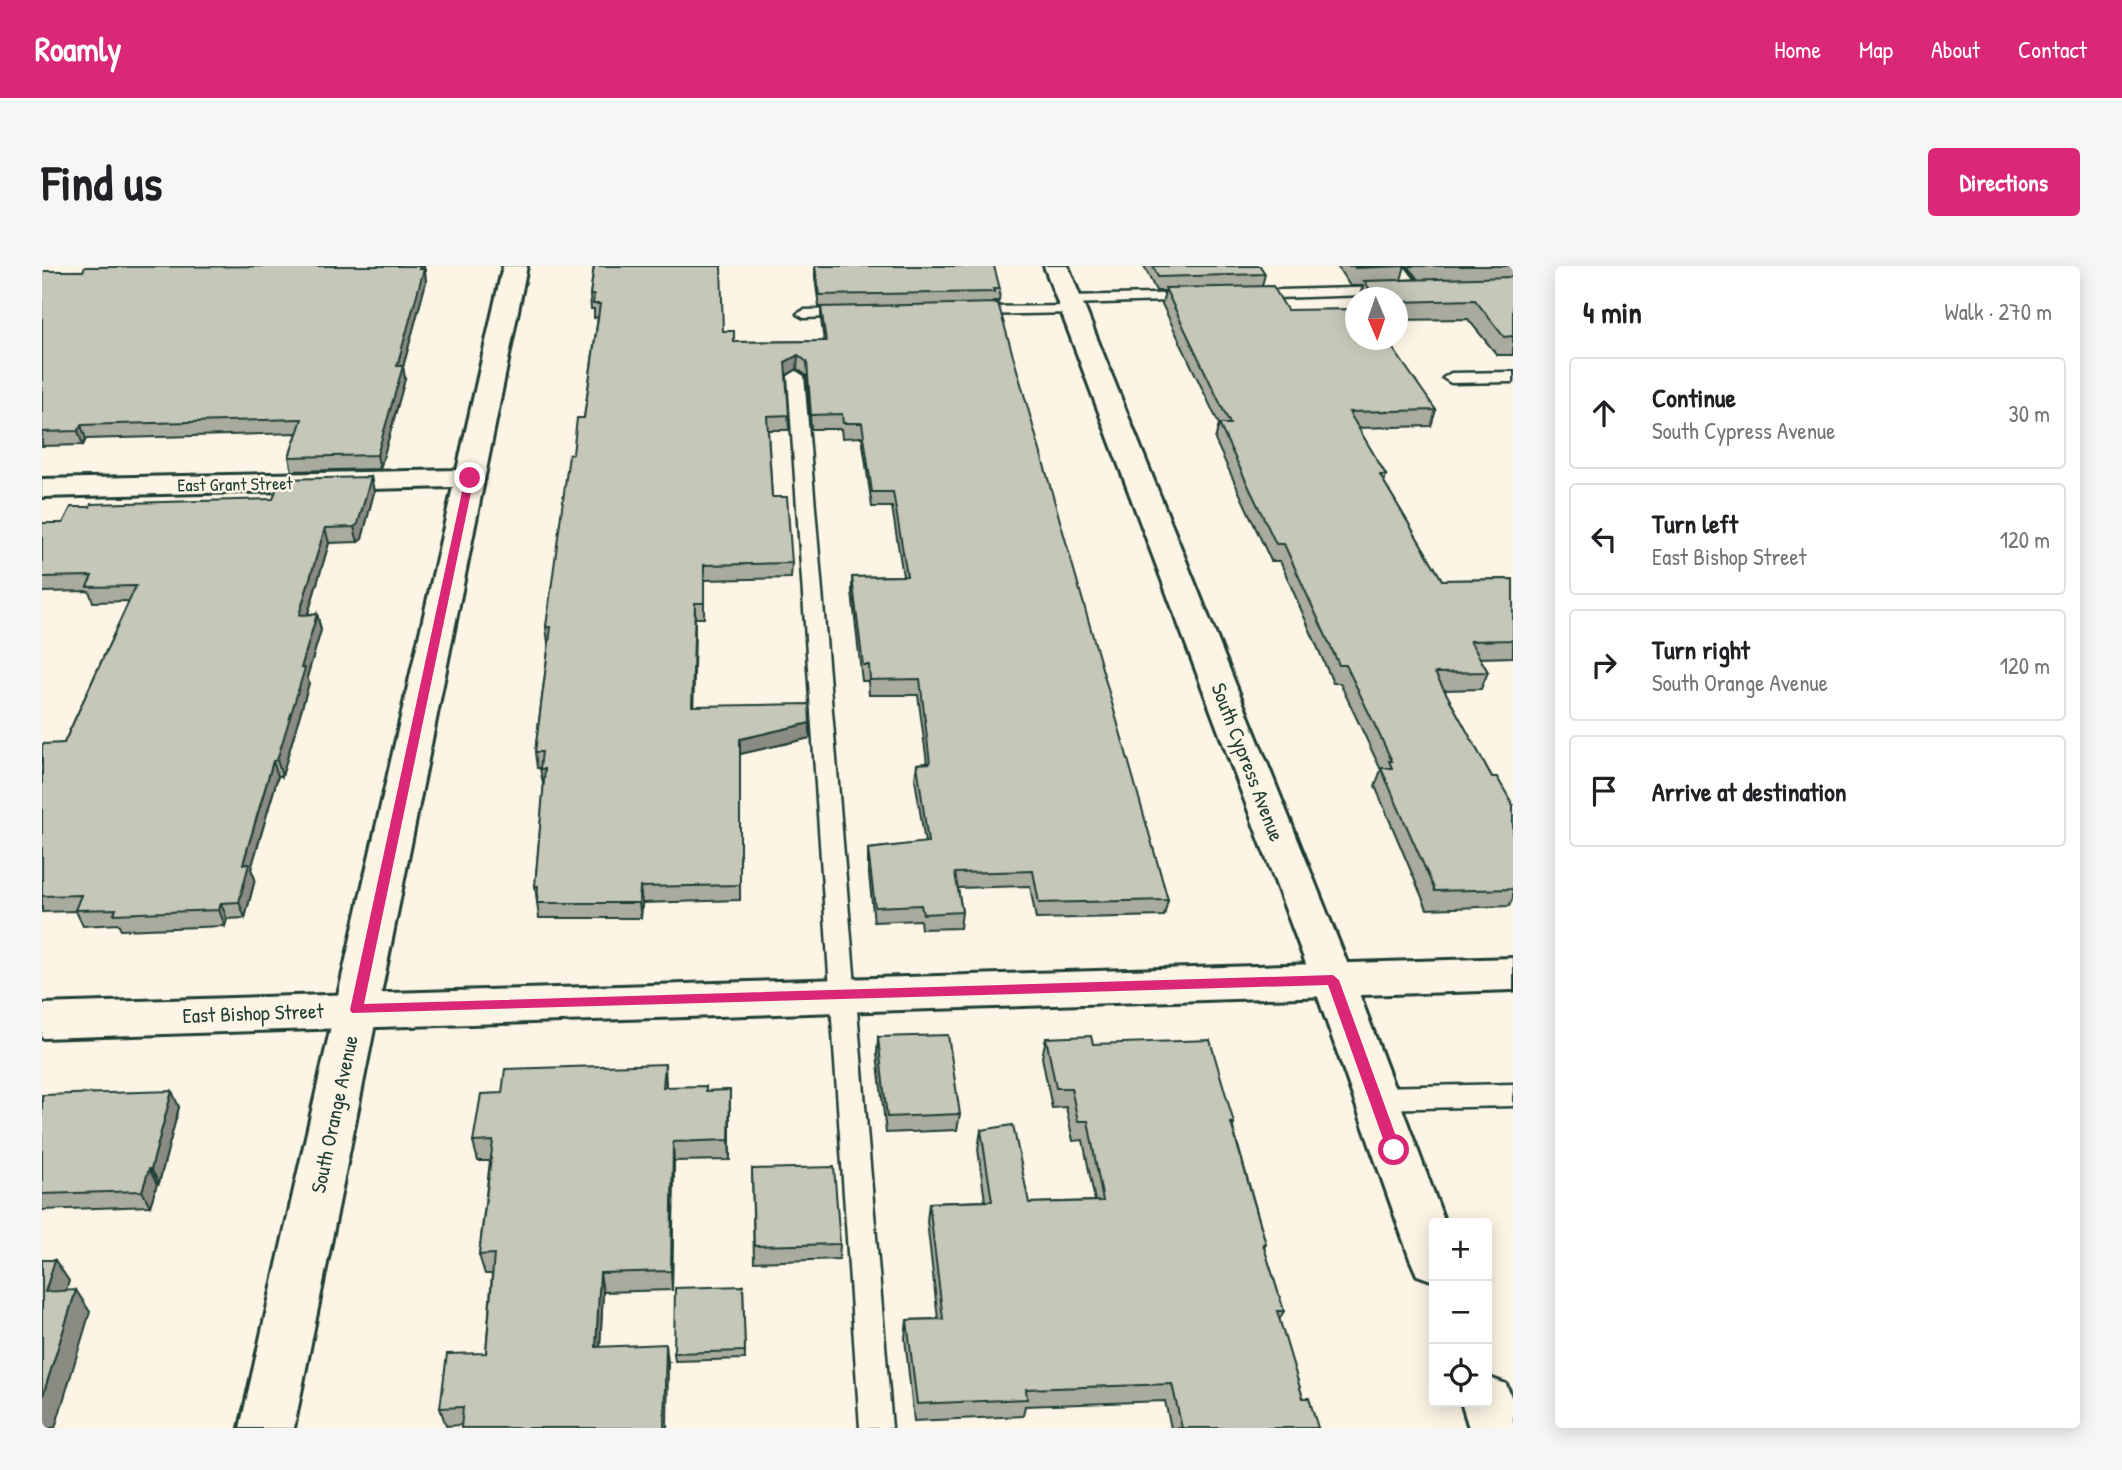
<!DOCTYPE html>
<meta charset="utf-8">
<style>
:root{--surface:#fff;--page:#f6f6f6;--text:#202124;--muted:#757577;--line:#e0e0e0;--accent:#db2777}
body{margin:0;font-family:"Patrick Hand",sans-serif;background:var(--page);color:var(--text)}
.controls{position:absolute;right:21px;bottom:21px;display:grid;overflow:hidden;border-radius:7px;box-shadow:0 4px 18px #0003}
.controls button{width:63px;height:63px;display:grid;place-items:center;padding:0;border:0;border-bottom:2px solid var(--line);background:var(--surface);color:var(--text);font:35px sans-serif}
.compass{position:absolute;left:1303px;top:21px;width:63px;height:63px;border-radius:50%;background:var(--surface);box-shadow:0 4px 18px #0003;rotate:178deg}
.stop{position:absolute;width:21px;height:21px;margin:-16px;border:5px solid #db2777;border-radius:50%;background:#fff}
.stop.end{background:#db2777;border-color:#fff;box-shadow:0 2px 7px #0008}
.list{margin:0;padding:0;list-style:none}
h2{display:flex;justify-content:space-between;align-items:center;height:91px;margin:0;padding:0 28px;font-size:30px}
h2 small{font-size:23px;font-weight:400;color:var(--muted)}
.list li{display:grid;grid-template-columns:46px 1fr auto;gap:21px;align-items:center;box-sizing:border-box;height:112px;margin:0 14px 14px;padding:0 14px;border:2px solid var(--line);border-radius:7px}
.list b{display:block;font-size:26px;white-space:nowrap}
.list p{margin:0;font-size:23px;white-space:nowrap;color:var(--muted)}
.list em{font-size:23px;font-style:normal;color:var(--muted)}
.icon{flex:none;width:38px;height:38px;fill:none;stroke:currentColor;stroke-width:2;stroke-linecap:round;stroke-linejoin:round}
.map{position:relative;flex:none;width:1471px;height:1162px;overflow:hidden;border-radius:7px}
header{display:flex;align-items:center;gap:42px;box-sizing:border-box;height:98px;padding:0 35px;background:var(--accent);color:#fff}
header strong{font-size:33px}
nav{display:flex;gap:38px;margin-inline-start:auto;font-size:24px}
.intro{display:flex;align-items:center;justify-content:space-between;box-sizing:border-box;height:168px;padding:0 42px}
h1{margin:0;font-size:49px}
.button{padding:18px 32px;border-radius:7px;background:var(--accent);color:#fff;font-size:24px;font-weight:700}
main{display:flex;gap:42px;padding:0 42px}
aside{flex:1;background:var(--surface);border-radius:7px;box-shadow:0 4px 18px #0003}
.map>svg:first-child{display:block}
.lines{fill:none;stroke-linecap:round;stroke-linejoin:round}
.lane-casing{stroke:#1f3d34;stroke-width:5}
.street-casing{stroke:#1f3d34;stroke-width:6}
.secondary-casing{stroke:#1f3d34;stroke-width:6}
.lane{fill:#fcf5e5;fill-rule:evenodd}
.street{fill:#fcf5e5;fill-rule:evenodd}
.secondary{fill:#fcf5e5;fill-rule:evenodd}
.wall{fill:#a9ab9f;stroke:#1f3d34;stroke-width:2}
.shaded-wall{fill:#8a8b82;stroke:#1f3d34;stroke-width:2}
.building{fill:#c5c7b9;stroke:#1f3d34;stroke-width:2}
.route{fill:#db2777}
.labels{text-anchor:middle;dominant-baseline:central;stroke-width:5;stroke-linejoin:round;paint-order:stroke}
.far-street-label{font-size:18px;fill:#1f3d34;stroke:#fcf5e5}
.street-label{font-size:21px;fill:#1f3d34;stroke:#fcf5e5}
</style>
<header>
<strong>Roamly</strong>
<nav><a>Home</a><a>Map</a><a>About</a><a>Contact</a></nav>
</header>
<div class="intro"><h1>Find us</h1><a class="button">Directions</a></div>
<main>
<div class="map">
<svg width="1471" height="1162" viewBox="0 0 1471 1162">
<rect width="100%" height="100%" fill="#fcf5e5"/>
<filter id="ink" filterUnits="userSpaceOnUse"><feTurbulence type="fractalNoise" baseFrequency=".0143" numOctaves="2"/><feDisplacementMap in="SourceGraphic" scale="14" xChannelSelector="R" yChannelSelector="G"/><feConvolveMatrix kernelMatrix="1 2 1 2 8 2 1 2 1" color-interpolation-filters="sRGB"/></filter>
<g filter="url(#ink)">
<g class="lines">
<defs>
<g id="lane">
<polygon points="1348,0 1362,0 1381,25 1379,28 1369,28"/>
<polygon points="1349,21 1354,22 1356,25 1354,28 1205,33 1198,29 1205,25"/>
<polygon points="1153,27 1160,31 1158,34 1027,38 1020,34 1027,30"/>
<polygon points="1031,40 1036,41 1038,44 1036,47 929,49 922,45 929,41"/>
<polygon points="807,43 814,47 812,50 762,52 755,48 762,44"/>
<polygon points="754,105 762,110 850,1162 818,1162 746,110"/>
<polygon points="1471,106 1471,116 1409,117 1401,112 1409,107"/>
<polygon points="1471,818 1471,840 1333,843 1324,840 1320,832 1324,824 1333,821"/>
</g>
<g id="street">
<polygon points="461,0 485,0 252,1162 198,1162 411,221 0,231 0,213 415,204"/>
<polygon points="1002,0 1026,0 1312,714 1403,957 1392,957 1392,1015 1375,1009 1368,993 1270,714"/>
<polygon points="1445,1111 1464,1118 1471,1135 1471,1162 1427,1162 1419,1136 1445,1136"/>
</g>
<polygon id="secondary" points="1471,692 1471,724 0,772 0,738"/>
</defs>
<!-- lane casing -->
<use href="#lane" class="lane-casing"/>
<!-- street casing -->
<use href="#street" class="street-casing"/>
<!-- secondary casing -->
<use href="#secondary" class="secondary-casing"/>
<!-- lane -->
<use href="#lane" class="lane"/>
<!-- street -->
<use href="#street" class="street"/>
<!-- secondary -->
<use href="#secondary" class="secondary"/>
</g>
<!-- wall -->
<g class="wall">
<polygon points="552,0 681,65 692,76 782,75 779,54 779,41 777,41 773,12 773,0 958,23 957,35 951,35 951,38 1126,634 1122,650 994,653 988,620 916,622 920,646 918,662 879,663 878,654 832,656 826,599 826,583 883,577 873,513 875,498 885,497 876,429 827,429 826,415 820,415 810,326 810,311 861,310 850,241 830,241 820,171 800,172 799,163 769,163 765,110 755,103 744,110 747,164 726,164 730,231 750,297 749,312 662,314 662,352 653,352 651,440 768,457 768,472 698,488 698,634 600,637 599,652 497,652 493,620 502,518 501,518 498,502 495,502 493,486 507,377 506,377 504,361 531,188 542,152 556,51 552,52 552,43 549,43 548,29"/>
<polygon points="1102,0 1218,0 1223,8 1220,20 1245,44 1394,144 1389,160 1316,162 1344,209 1342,216 1400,314 1471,313 1471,391 1438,392 1446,406 1439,423 1402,424 1450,511 1471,539 1471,632 1467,640 1385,643 1333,520 1339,504 1298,417 1291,417 1238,295 1229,295 1173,174 1177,158 1120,38 1123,25 1114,25"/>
<polygon points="1295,0 1363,0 1359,14 1376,13 1365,0 1471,0 1471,89 1455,89 1426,53 1355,54 1355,32 1317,32 1321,20 1308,20"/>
<polygon points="383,4 384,16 361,101 363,113 338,203 250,205 247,191 255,167 44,173 41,179 0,180 0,5"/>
<polygon points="329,211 332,226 320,273 316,276 287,277 266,348 275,348 279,364 265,411 267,417 240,510 236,510 209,603 213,613 203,652 185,653 183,660 79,664 76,658 41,660 34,645 0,646 0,480 22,477 87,335 51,336 47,325 0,326 0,257 21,257 231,233"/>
<polygon points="836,771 918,848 915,864 844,867 835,788"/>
<polygon points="1004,772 1051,778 1192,857 1191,862 1224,978 1222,982 1242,1045 1237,1054 1261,1132 1276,1162 1129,1162 1123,1135 983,1140 981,1150 872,1155 863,1072 865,1054 896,1053 885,955 887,937 943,935 936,883 939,864 987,937 1053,935 1041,874 1031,875 1024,841 1010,842 1000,791"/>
<polygon points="624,818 624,821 665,825 688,824 688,894 632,895 630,1024 561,1026 558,1081 626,1096 419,1159 404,1160 398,1142 444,1087 450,1008 443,1008 437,989 448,895 436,895 431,876"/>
<polygon points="0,829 137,841 117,917 115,918 108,940 0,944"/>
<polygon points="710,903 798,978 797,993 712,996"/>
<polygon points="701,1020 703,1093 633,1095 632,1087"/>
</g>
<!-- shaded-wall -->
<g class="shaded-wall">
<polygon points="378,0 382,0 384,16 361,101 363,113 338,203 335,189"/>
<polygon points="756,89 755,103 743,110 743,96"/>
<polygon points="39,159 44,173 41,179 36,165"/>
<polygon points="329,211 332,226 320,273 316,276 312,261"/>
<polygon points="283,262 287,277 261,364 257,349"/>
<polygon points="653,337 653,352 651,455 650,440"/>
<polygon points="275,348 279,364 265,411 267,417 240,510 235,494 259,402"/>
<polygon points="768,457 768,472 698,488 698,634 698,473"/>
<polygon points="231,495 236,510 209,603 213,613 203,652 197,636 201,598"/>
<polygon points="598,621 600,637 599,652 597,637"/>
<polygon points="179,637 185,653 183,660 177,644"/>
<polygon points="623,798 624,818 623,841 621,821"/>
<polygon points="688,824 688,894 687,874"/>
<polygon points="130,825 137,841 117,917 109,903"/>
<polygon points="631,876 632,895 630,1024 629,1005"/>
<polygon points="107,903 115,918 108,940 100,925"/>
<polygon points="13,994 27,1015 17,1048 3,1026"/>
<polygon points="558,1007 561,1026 557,1099 554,1081"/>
<polygon points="34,1024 48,1046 13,1162 0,1162 0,1132"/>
<polygon points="624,1078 626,1096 625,1162 622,1162"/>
</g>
<!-- building -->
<g class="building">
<polygon points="270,0 378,0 377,3 382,3 355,100 361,100 335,189 247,191 260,153 258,153 39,159 36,165 0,166 0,5 41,5 43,1"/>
<polygon points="552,0 679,0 681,65 692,65 692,76 784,75 779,41 956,37 1126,634 997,637 991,605 913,607 920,646 881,648 879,639 833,641 826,583 886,576 875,498 888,497 878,413 828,414 827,399 821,399 810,311 865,310 851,226 830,226 820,157 801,157 800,148 769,149 765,96 756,89 743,96 747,149 725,150 730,231 745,231 750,297 662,299 662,337 653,337 650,440 767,438 768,457 698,473 698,619 598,621 597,637 495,637 496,620 493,620 503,503 498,503 500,486 493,486 509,361 504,361 527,189 531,188 535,152 542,152 558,38 551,38 552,29 548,29"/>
<polygon points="773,0 952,0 958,23 951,23 952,26 777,29"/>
<polygon points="1111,0 1218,0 1223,8 1116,11"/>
<polygon points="1312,0 1363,0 1313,2"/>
<polygon points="1471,11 1471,70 1462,71 1433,34 1355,36 1355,32 1334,32 1322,15"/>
<polygon points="1231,20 1245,44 1313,43 1313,74 1345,74 1394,144 1307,146 1344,209 1338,209 1400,314 1471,313 1471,374 1428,375 1446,406 1393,407 1450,511 1455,511 1471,539 1471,623 1393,625 1339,502 1350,502 1347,495 1350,495 1304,399 1297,399 1242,278 1234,278 1177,158 1188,158 1123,22"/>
<polygon points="329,211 316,258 312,261 283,262 257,349 275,348 259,402 263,402 235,494 231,495 201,598 207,598 197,636 179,637 177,644 72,648 74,643 33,644 39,629 0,630 0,480 1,478 22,477 94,320 45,321 50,310 0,311 0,257 21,257 29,241 48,241 49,238 231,233 238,213"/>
<polygon points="906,769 918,848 845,851 836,771"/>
<polygon points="1049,770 1051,778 1168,774 1192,857 1189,857 1224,978 1221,978 1242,1045 1235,1045 1261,1132 1267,1132 1276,1162 1140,1162 1130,1118 984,1123 985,1133 875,1138 865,1054 901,1053 887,937 950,935 939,864 971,859 987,937 1061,935 1046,855 1036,855 1029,822 1014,822 1004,772"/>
<polygon points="623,798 621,821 664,820 664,825 688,824 687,874 631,876 629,1005 558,1007 554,1081 624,1078 622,1162 419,1162 421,1141 398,1142 405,1088 444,1087 452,988 437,989 451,875 431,876 439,828 460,827 463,803"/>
<polygon points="130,825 109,903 107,903 100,925 0,928 0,829"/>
<polygon points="792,901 798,978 712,980 710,903"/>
<polygon points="0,994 13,994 3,1026 34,1024 0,1132"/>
<polygon points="701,1020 703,1085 632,1087 633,1022"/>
</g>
</g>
<!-- route -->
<polygon class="route" points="428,210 432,212 322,738 1291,709 1297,714 1359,884 1357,888 1347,888 1345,884 1286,719 310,747 308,744 423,212"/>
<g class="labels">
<!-- far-street labels -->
<g class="far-street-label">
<text transform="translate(193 218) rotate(-1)">East Grant Street</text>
</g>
<!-- street labels -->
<g class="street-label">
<text transform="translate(1206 496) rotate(69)">South Cypress Avenue</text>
<text transform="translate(211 747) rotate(-2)">East Bishop Street</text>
<text transform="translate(292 848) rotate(-78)">South Orange Avenue</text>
</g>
</g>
</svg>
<div class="controls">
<button>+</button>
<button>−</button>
<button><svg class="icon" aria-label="locate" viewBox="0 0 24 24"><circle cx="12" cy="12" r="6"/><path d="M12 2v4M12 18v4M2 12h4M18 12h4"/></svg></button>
</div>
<svg class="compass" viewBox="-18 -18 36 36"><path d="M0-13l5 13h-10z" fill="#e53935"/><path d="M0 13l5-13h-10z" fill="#757577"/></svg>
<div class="stop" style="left:1352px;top:884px"></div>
<div class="stop end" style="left:428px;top:212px"></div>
</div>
<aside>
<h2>4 min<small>Walk · 270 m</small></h2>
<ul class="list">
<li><svg class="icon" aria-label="ahead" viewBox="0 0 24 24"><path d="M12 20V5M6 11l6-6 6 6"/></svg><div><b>Continue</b><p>South Cypress Avenue</p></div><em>30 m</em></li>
<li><svg class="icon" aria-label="left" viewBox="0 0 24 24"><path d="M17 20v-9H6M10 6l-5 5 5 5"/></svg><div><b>Turn left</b><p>East Bishop Street</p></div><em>120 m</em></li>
<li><svg class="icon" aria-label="right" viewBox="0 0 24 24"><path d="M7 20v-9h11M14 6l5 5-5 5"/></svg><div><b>Turn right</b><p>South Orange Avenue</p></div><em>120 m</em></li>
<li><svg class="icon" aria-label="arrive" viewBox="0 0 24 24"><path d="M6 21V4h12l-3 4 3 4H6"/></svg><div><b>Arrive at destination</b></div></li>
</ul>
</aside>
</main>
